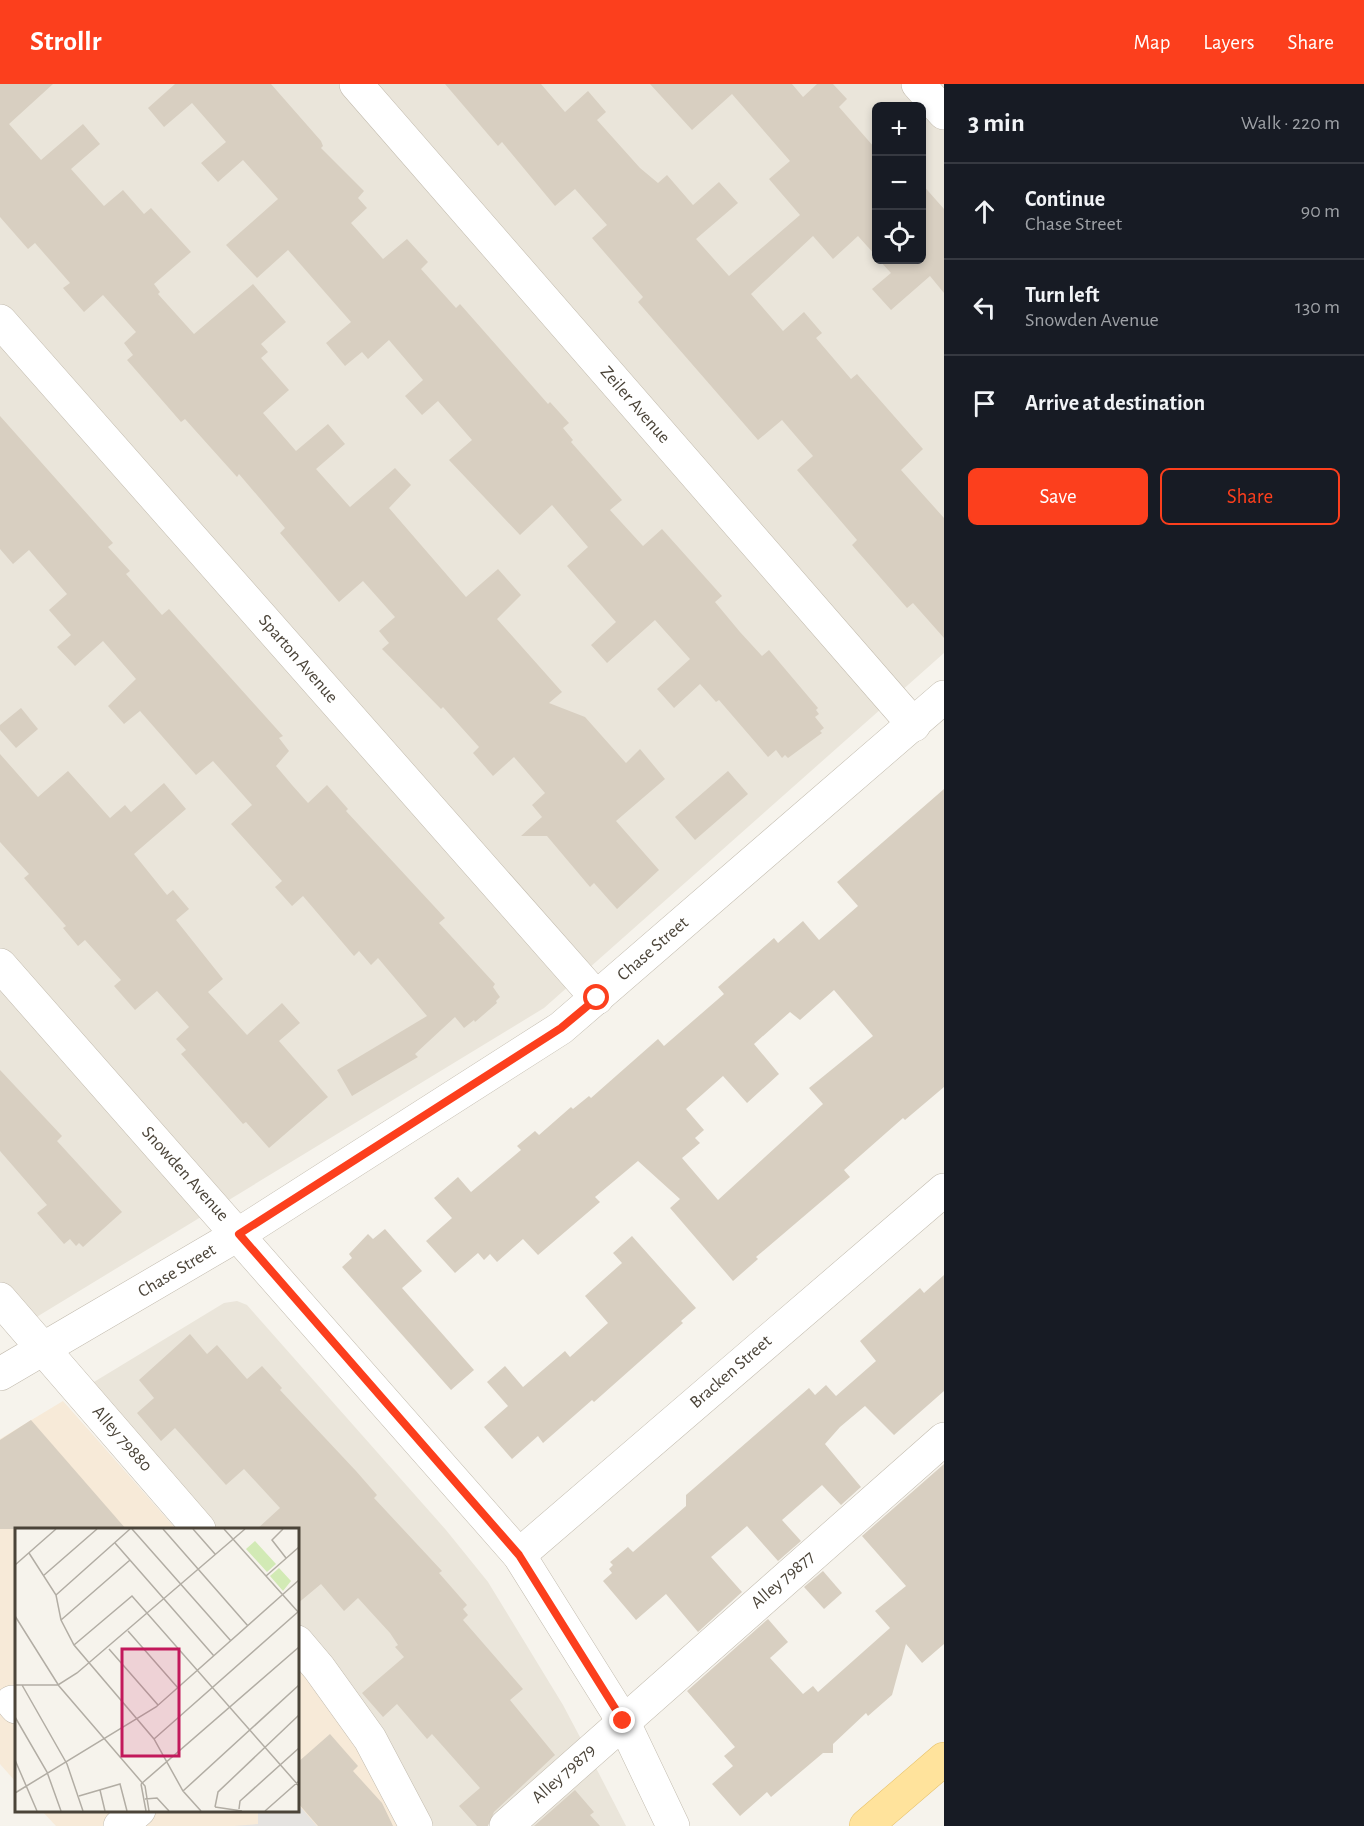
<!DOCTYPE html>
<meta charset="utf-8">
<style>
:root{--surface:#171b24;--page:#20242c;--text:#f1f3f6;--muted:#9ea1a6;--line:#363941;--accent:#fc3f1d}
body{margin:0;font-family:"Alegreya Sans",sans-serif;background:var(--page);color:var(--text)}
.controls{position:absolute;right:18px;top:18px;display:grid;overflow:hidden;border-radius:9px;box-shadow:0 3px 9px #0003}
.controls button{width:54px;height:54px;display:grid;place-items:center;padding:0;border:0;border-bottom:2px solid var(--line);background:var(--surface);color:var(--text);font:30px sans-serif}
.stop{position:absolute;width:18px;height:18px;margin:-14px;border:4px solid #fc3f1d;border-radius:50%;background:#fff}
.stop.end{background:#fc3f1d;border-color:#fff;box-shadow:0 2px 6px #0008}
.list{margin:0;padding:0;list-style:none}
h2{display:flex;justify-content:space-between;align-items:center;height:78px;margin:0;padding:0 24px;font-size:26px}
h2 small{font-size:20px;font-weight:400;color:var(--muted)}
.list li{display:grid;grid-template-columns:39px 1fr auto;gap:18px;align-items:center;box-sizing:border-box;height:96px;padding:0 24px;border-top:2px solid var(--line)}
.list b{display:block;font-size:22px;white-space:nowrap}
.list p{margin:0;font-size:20px;white-space:nowrap;color:var(--muted)}
.list em{font-size:20px;font-style:normal;color:var(--muted)}
.actions{display:flex;gap:12px;padding:18px 24px}
.actions a{flex:1;padding:14px 0;border:2px solid var(--accent);border-radius:9px;text-align:center;font-size:21px;color:var(--accent)}
.actions .main{background:var(--accent);color:#fff}
.icon{flex:none;width:33px;height:33px;fill:none;stroke:currentColor;stroke-width:2;stroke-linecap:round;stroke-linejoin:round}
.map{position:relative;flex:none;width:944px;height:1742px;overflow:hidden}
header{display:flex;align-items:center;gap:36px;box-sizing:border-box;height:84px;padding:0 30px;background:var(--accent);color:#fff}
header strong{font-size:28px}
nav{display:flex;gap:33px;margin-inline-start:auto;font-size:21px}
main{display:flex}
aside{flex:1;background:var(--surface)}
.map>svg:first-child{display:block}
.residential{fill:#eae5da;fill-rule:evenodd}
.commercial{fill:#f7ead8}
.parking{fill:#e5e3e0}
.building{fill:#d8cfc1;fill-rule:evenodd}
.lines{fill:none;stroke-linecap:round;stroke-linejoin:round}
.minor-casing{stroke:#c2bbae;stroke-width:34}
.major-casing{stroke:#e6c16a;stroke-width:34}
.minor{stroke:#fff;stroke-width:33}
.major{stroke:#ffe39c;stroke-width:33}
.route{stroke:#fc3f1d;stroke-width:8}
.labels{text-anchor:middle;dominant-baseline:central;stroke-width:6;stroke-linejoin:round;paint-order:stroke}
.street-label{font-size:18px;fill:#4b4439;stroke:#fff}
.inset-road{fill:none;stroke:#b2ada4;stroke-width:1.5}
.view{fill:#c2185b;fill-opacity:0.15;stroke:#c2185b;stroke-width:3}
.inset-edge{fill:none;stroke:#4b4439;stroke-width:3}
</style>
<header>
<strong>Strollr</strong>
<nav><a>Map</a><a>Layers</a><a>Share</a></nav>
</header>
<main>
<div class="map">
<svg width="944" height="1742" viewBox="0 0 944 1742">
<rect width="100%" height="100%" fill="#f6f3ec"/>
<!-- residential -->
<g class="residential">
<path d="M0 0H944V569L544 924 30 1237 0 1204ZM876 22H922V176H876Z"/>
<polygon points="237,1217 247,1221 446,1446 488,1498 563,1621 581,1655 483,1742 432,1742 339,1586 297,1538 297,1445 215,1445 89,1301 224,1219"/>
<polygon points="595,1682 626,1742 527,1742"/>
</g>
<!-- commercial -->
<g class="commercial">
<polygon points="63,1317 176,1445 16,1445 16,1698 0,1680 0,1355"/>
<polygon points="297,1582 367,1678 401,1742 56,1742 41,1726 297,1726"/>
</g>
<!-- parking -->
<polygon class="parking" points="297,1719 317,1742 234,1742 258,1740 258,1726 297,1726"/>
<!-- building -->
<g class="building">
<polygon points="0,0 53,0 9,40 41,76 83,40 100,60 71,85 104,122 123,106 144,130 151,124 191,168 154,200 160,208 158,210 194,250 253,200 286,238 261,260 268,268 261,274 289,306 263,329 296,367 328,340 345,360 316,385 350,423 395,384 411,401 389,424 466,513 498,485 521,511 497,535 562,608 549,619 585,633 626,679 640,665 665,695 616,737 659,786 617,825 594,799 590,803 547,752 521,752 542,733 532,721 545,709 514,673 493,692 473,669 479,663 443,623 441,625 382,565 389,559 379,547 395,533 363,497 339,518 280,449 285,444 239,390 237,393 185,335 181,338 127,276 133,271 124,259 136,248 103,211 84,228 63,204 70,199 35,159 28,165 0,133"/>
<polygon points="175,0 271,0 321,57 323,62 321,64 364,107 358,114 367,124 351,139 383,175 407,155 428,178 421,185 456,224 460,220 548,320 550,318 569,339 563,344 573,356 571,358 622,416 610,426 643,462 662,445 722,512 715,518 740,548 762,572 769,566 818,624 816,626 819,630 815,633 824,644 820,647 822,649 788,674 785,671 782,674 776,666 768,673 719,616 716,618 700,600 674,624 657,605 690,575 655,536 607,579 591,561 616,538 567,482 588,463 552,421 520,451 449,376 472,356 438,317 422,331 405,312 423,296 389,256 368,275 362,268 345,282 326,259 351,238 288,166 257,194 226,161 278,115 243,76 218,98 201,79 226,58 192,19 164,43 148,24"/>
<polygon points="445,0 541,0 565,28 588,7 606,28 597,36 640,84 658,99 667,91 693,121 719,98 738,119 696,155 729,192 800,131 769,95 790,77 732,10 692,46 650,0 792,0 803,13 817,0 833,0 847,15 839,23 874,63 876,61 876,172 858,152 833,175 813,152 751,210 783,247 804,228 822,249 816,254 851,295 857,290 923,365 901,386 944,434 944,554 913,519 907,524 852,461 857,456 797,386 813,372 782,336 758,356 638,218 643,213 592,154 607,141 575,105 555,122 502,58 498,62"/>
<polygon points="921,99 944,125 944,209 930,192 891,226 872,205 891,189 879,176 921,176"/>
<polygon points="0,332 113,459 108,463 130,487 126,490 162,531 169,525 283,652 279,654 289,667 276,682 292,701 308,719 327,701 348,725 346,727 445,834 439,839 495,900 493,903 500,913 496,917 497,919 475,938 474,936 464,944 455,933 415,970 418,973 352,1012 337,986 427,932 378,874 371,881 359,867 354,872 303,812 292,822 275,803 282,797 231,740 252,721 213,677 196,691 140,627 124,640 108,622 136,595 103,557 75,582 57,563 71,551 49,526 67,510 29,466 13,480 0,465"/>
<polygon points="21,624 38,645 16,664 0,646 0,641"/>
<polygon points="0,670 38,713 68,687 110,734 125,721 131,728 164,699 186,725 134,770 167,811 173,806 189,825 176,836 223,895 208,908 247,951 282,919 300,939 279,957 328,1013 269,1064 246,1038 243,1040 181,970 186,966 176,955 189,943 157,907 135,926 114,902 121,896 85,856 78,862 63,844 66,842 24,794 29,790 0,758"/>
<polygon points="728,687 748,710 695,756 675,733"/>
<path d="M944 705V1003L905 1036 903 1034 844 1086 850 1093 756 1173 758 1175 733 1197 670 1124 680 1115 638 1077 595 1113 600 1118 538 1171 523 1155 497 1178 490 1170 484 1176 478 1169 455 1189 426 1157 452 1134 434 1114 458 1093 471 1108 521 1066 517 1062 535 1047 539 1051 571 1023 573 1025 589 1012 591 1014 658 955 664 962 724 910 718 903 774 854 778 859 803 837 819 856 858 822 837 798ZM834 906 873 952 809 1004 823 1020 718 1116 682 1074 700 1059 695 1054 704 1046 686 1025 723 992 747 1019 779 990 754 960 790 928 800 936Z"/>
<polygon points="0,986 62,1052 57,1057 122,1128 83,1163 79,1159 76,1162 70,1155 64,1160 37,1129 47,1121 0,1067"/>
<polygon points="385,1145 422,1187 402,1204 474,1286 451,1306 342,1183 352,1174 349,1170 368,1150 373,1155"/>
<polygon points="632,1152 696,1224 681,1237 683,1239 594,1318 592,1316 543,1359 538,1352 512,1375 484,1343 508,1322 487,1298 505,1282 523,1303 565,1267 570,1273 608,1239 585,1212 622,1179 613,1169"/>
<polygon points="944,1191 944,1307 894,1351 865,1322 840,1343 825,1360 861,1403 841,1421 822,1401 782,1436 801,1457 778,1477 747,1442 711,1473 742,1508 698,1548 666,1510 636,1536 603,1497 612,1489 609,1485 613,1481 610,1478 628,1463 633,1468 686,1422 686,1411 809,1304 815,1311 826,1301 836,1312 876,1277 860,1257 920,1204 924,1209"/>
<polygon points="190,1250 207,1270 217,1261 247,1295 262,1282 282,1304 280,1306 356,1387 377,1411 374,1414 442,1487 439,1489 467,1521 463,1525 468,1531 463,1536 523,1605 510,1616 555,1671 494,1728 488,1742 477,1742 459,1722 480,1704 432,1650 427,1655 397,1620 383,1633 362,1609 404,1573 395,1563 398,1561 390,1549 358,1514 344,1527 321,1500 297,1520 297,1445 257,1445 280,1424 244,1385 226,1401 175,1344 161,1357 137,1329 154,1314 139,1296"/>
<polygon points="31,1336 126,1445 0,1445 0,1356"/>
<polygon points="944,1380 944,1560 922,1579 906,1560 892,1611 868,1632 866,1629 833,1660 833,1669 823,1669 771,1713 767,1708 740,1732 712,1700 733,1682 724,1672 735,1663 687,1607 768,1535 788,1558 770,1574 803,1610 813,1602 818,1608 890,1544 875,1527 906,1502 862,1452"/>
<polygon points="823,1487 842,1509 824,1525 804,1503"/>
<polygon points="330,1650 358,1682 353,1687 382,1719 393,1742 318,1742 297,1718 297,1679"/>
<polygon points="575,1706 594,1728 590,1731 600,1742 534,1742"/>
</g>
<g class="lines">
<defs>
<g id="minor">
<polyline points="356,0 914,641"/>
<polyline points="918,0 944,29"/>
<polyline points="0,237 597,914"/>
<polyline points="0,881 519,1471 623,1637 673,1742"/>
<polyline points="0,1215 199,1445"/>
<polyline points="0,1290 239,1150 561,944 944,613"/>
<polyline points="519,1471 944,1106"/>
<polyline points="297,1558 319,1584 370,1655 416,1742"/>
<polyline points="12,1618 16,1623"/>
<polyline points="120,1742 139,1726"/>
<polyline points="506,1742 944,1355"/>
</g>
<polyline id="major" points="866,1742 944,1675"/>
</defs>
<!-- minor casing -->
<use href="#minor" class="minor-casing"/>
<!-- major casing -->
<use href="#major" class="major-casing"/>
<!-- minor -->
<use href="#minor" class="minor"/>
<!-- major -->
<use href="#major" class="major"/>
</g>
<g class="lines">
<!-- route -->
<polyline class="route" points="597,914 561,944 239,1150 519,1471 623,1637"/>
</g>
<g class="labels">
<!-- street labels -->
<g class="street-label">
<text transform="translate(635 321) rotate(49)">Zeiler Avenue</text>
<text transform="translate(298 575) rotate(49)">Sparton Avenue</text>
<text transform="translate(653 865) rotate(-41)">Chase Street</text>
<text transform="translate(185 1090) rotate(48)">Snowden Avenue</text>
<text transform="translate(177 1187) rotate(-31)">Chase Street</text>
<text transform="translate(731 1288) rotate(-41)">Bracken Street</text>
<text transform="translate(122 1355) rotate(49)">Alley 79880</text>
<text transform="translate(783 1496) rotate(-41)">Alley 79877</text>
<text transform="translate(564 1690) rotate(-42)">Alley 79879</text>
</g>
</g>
<!-- overview -->
<g transform="translate(15 1444)">
<rect width="284" height="284" fill="#f6f3ec"/>
<path d="M240 13 261 36 252 44 231 21ZM264 40 276 53 268 63 255 48Z" fill="#d2eab5"/>
<path class="inset-road" d="M117 1 216 113M148 1 233 98M178 1 200 26M209 1 284 85M268 1 257 12 271 30M100 15 199 128M14 25 41 67 46 92 59 117 139 211 168 263 186 283M0 37 41 1M28 48 82 1M251 48 284 19M41 67 115 1M0 88 44 158 130 258 134 283M46 92 115 32M113 103 163 160M59 117 117 68 284 258M94 121 143 177M0 157H43L62 145 230 1M7 157 52 236 68 283M0 189 32 244 46 283M139 211 284 83M0 232 22 283M126 256 284 119M126 256 131 283M85 262 90 283M168 263 284 157M0 265 141 179 284 52M64 268 105 256 112 283M130 271 142 270 154 283M200 279 203 264 284 187M200 279 227 283M224 281 225 273 284 220M250 283 284 253"/>
<path class="view" d="M107 121H164V228H107Z"/>
<rect width="284" height="284" class="inset-edge"/>
</g>
</svg>
<div class="controls">
<button>+</button>
<button>−</button>
<button><svg class="icon" aria-label="locate" viewBox="0 0 24 24"><circle cx="12" cy="12" r="6"/><path d="M12 2v4M12 18v4M2 12h4M18 12h4"/></svg></button>
</div>
<div class="stop" style="left:597px;top:914px"></div>
<div class="stop end" style="left:623px;top:1637px"></div>
</div>
<aside>
<h2>3 min<small>Walk · 220 m</small></h2>
<ul class="list">
<li><svg class="icon" aria-label="ahead" viewBox="0 0 24 24"><path d="M12 20V5M6 11l6-6 6 6"/></svg><div><b>Continue</b><p>Chase Street</p></div><em>90 m</em></li>
<li><svg class="icon" aria-label="left" viewBox="0 0 24 24"><path d="M17 20v-9H6M10 6l-5 5 5 5"/></svg><div><b>Turn left</b><p>Snowden Avenue</p></div><em>130 m</em></li>
<li><svg class="icon" aria-label="arrive" viewBox="0 0 24 24"><path d="M6 21V4h12l-3 4 3 4H6"/></svg><div><b>Arrive at destination</b></div></li>
</ul>
<div class="actions"><a class="main">Save</a><a>Share</a></div>
</aside>
</main>
